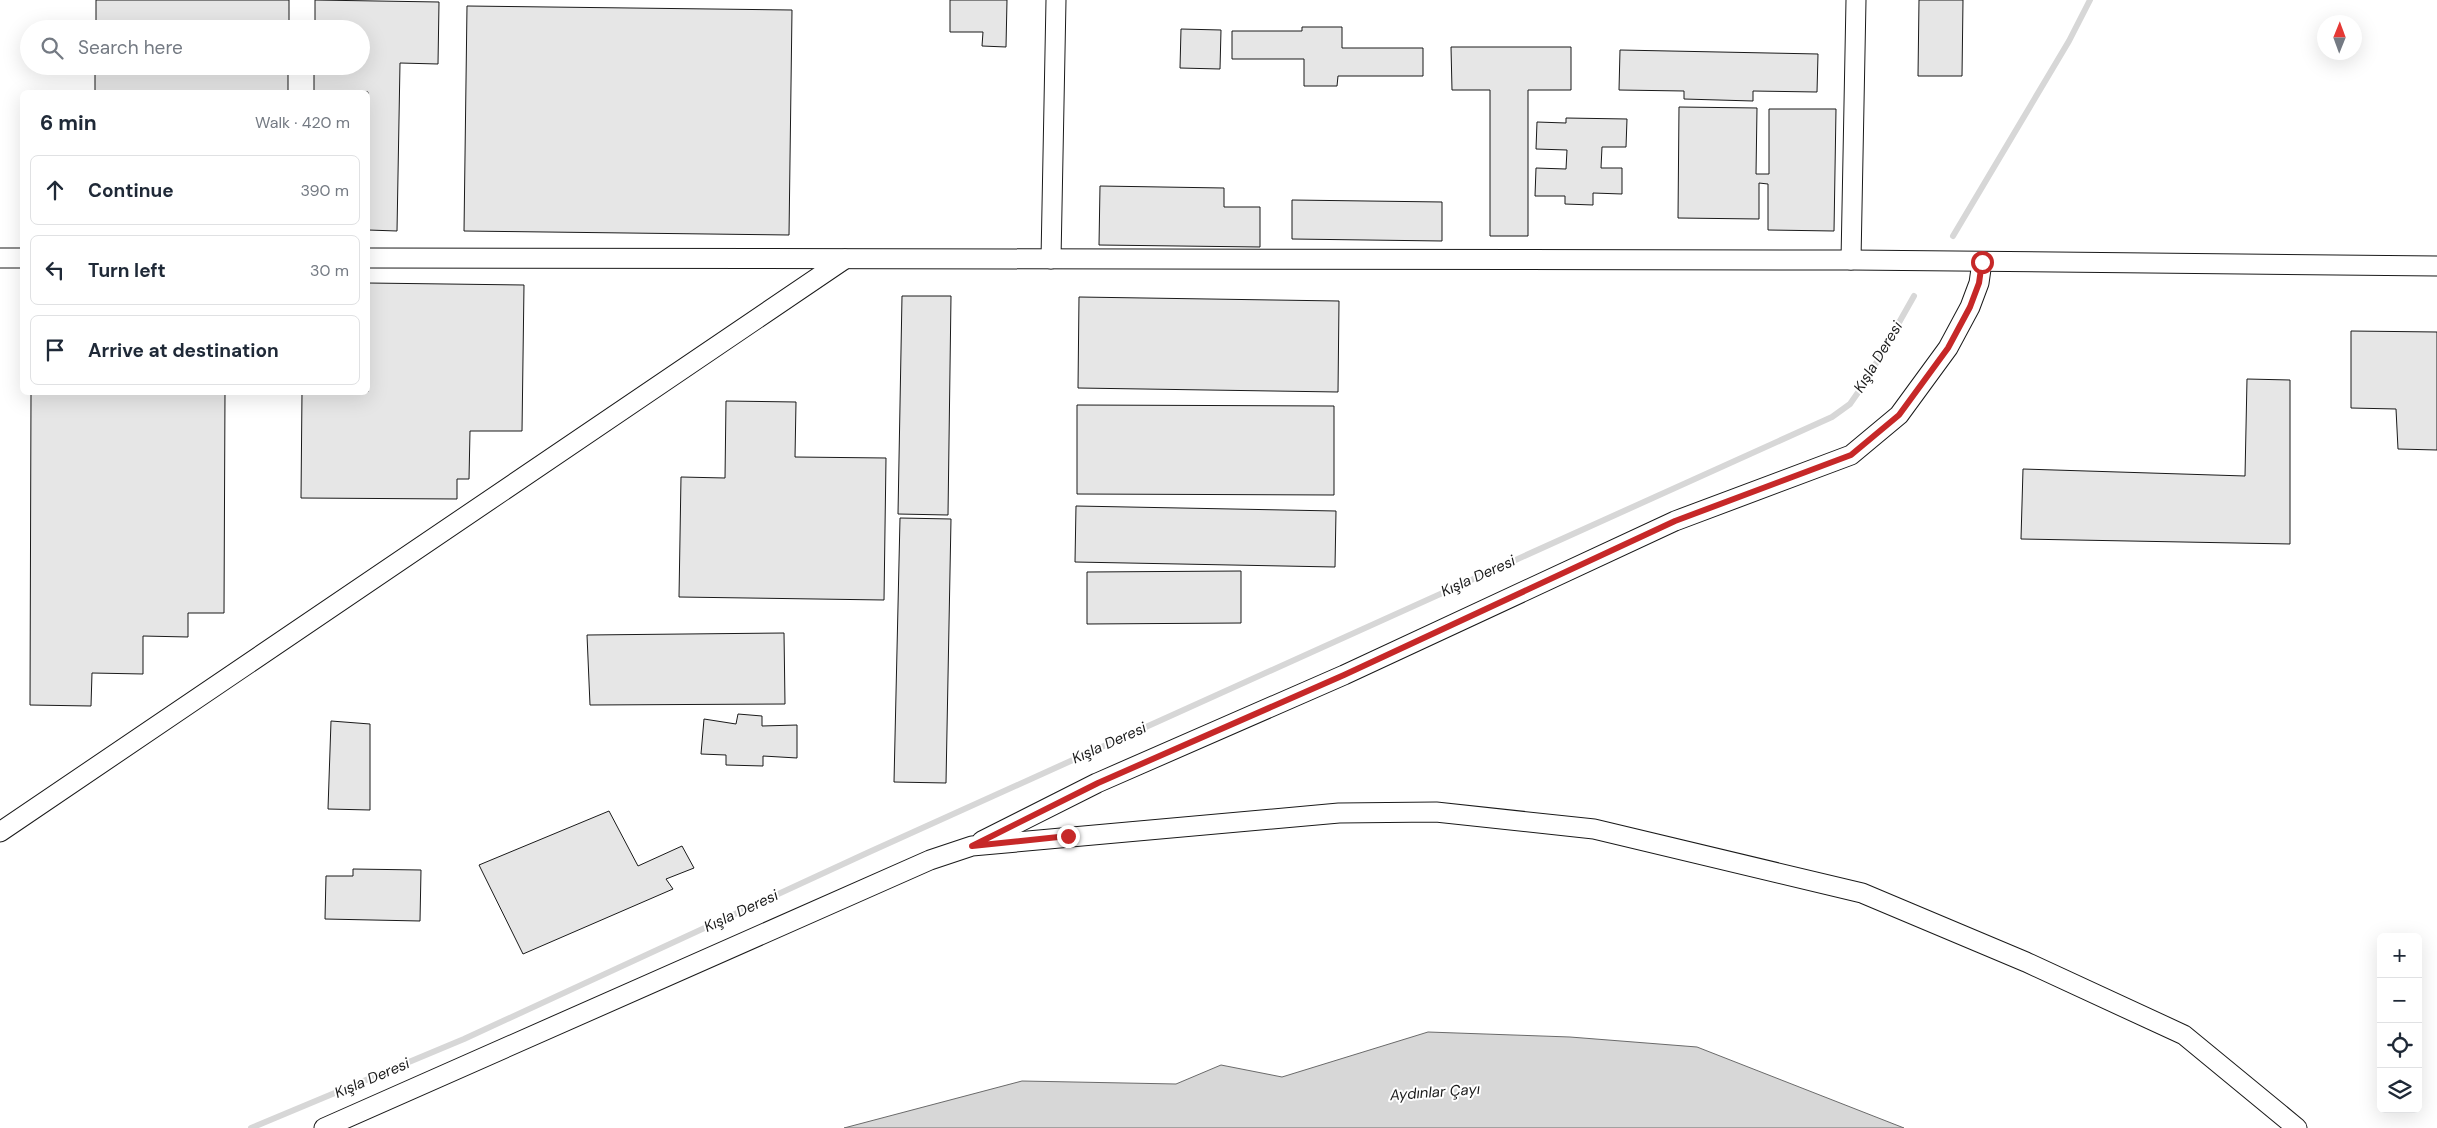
<!DOCTYPE html>
<meta charset="utf-8">
<style>
:root{--surface:#fff;--page:#f2f2f3;--text:#1f2937;--muted:#747a83;--line:#e0e1e3}
body{margin:0;font-family:"DM Sans",sans-serif;background:var(--page);color:var(--text)}
.controls{position:absolute;right:15px;bottom:15px;display:grid;overflow:hidden;border-radius:8px;box-shadow:0 5px 20px #0002}
.controls button{width:45px;height:45px;display:grid;place-items:center;padding:0;border:0;border-bottom:1px solid var(--line);background:var(--surface);color:var(--text);font:25px sans-serif}
.compass{position:absolute;left:2317px;top:15px;width:45px;height:45px;border-radius:50%;background:var(--surface);box-shadow:0 5px 20px #0002;rotate:1deg}
.stop{position:absolute;width:15px;height:15px;margin:-11px;border:4px solid #c62828;border-radius:50%;background:#fff}
.stop.end{background:#c62828;border-color:#fff;box-shadow:0 1px 5px #0008}
.list{margin:0;padding:0;list-style:none}
h2{display:flex;justify-content:space-between;align-items:center;height:65px;margin:0;padding:0 20px;font-size:21px}
h2 small{font-size:16px;font-weight:400;color:var(--muted)}
.list li{display:grid;grid-template-columns:32px 1fr auto;gap:15px;align-items:center;box-sizing:border-box;height:70px;margin:0 10px 10px;padding:0 10px;border:1px solid var(--line);border-radius:8px}
.list b{display:block;font-size:19px;white-space:nowrap}
.list em{font-size:16px;font-style:normal;color:var(--muted)}
.icon{flex:none;width:28px;height:28px;fill:none;stroke:currentColor;stroke-width:2;stroke-linecap:round;stroke-linejoin:round}
.map{position:relative;flex:none;width:2437px;height:1128px;overflow:hidden}
.search{position:absolute;background:var(--surface);box-shadow:0 5px 20px #0002;left:20px;top:20px;width:350px;height:55px;display:flex;align-items:center;gap:12px;box-sizing:border-box;padding:0 18px;border-radius:28px;color:var(--muted);font-size:19px}
.panel{position:absolute;background:var(--surface);box-shadow:0 5px 20px #0002;left:20px;top:90px;width:350px;height:305px;border-radius:8px}
.map>svg:first-child{display:block}
.water{fill:#d7d7d7;stroke:#6a6a6a}
.lines{fill:none;stroke-linecap:round;stroke-linejoin:round}
.stream{stroke:#d7d7d7;stroke-width:6}
.building{fill:#e6e6e6;stroke:#1a1a1a}
.minor-casing{stroke:#1a1a1a;stroke-width:21}
.minor{stroke:#fff;stroke-width:19}
.route{stroke:#c62828;stroke-width:6}
.labels{text-anchor:middle;dominant-baseline:central;stroke-width:4;stroke-linejoin:round;paint-order:stroke}
.water-label{font-size:15px;font-style:italic;fill:#1a1a1a;stroke:#fff}
</style>
<div class="map">
<svg width="2437" height="1128" viewBox="0 0 2437 1128">
<rect width="100%" height="100%" fill="#fff"/>
<!-- water -->
<polygon class="water" points="1428,1032 1570,1037 1697,1047 1904,1128 844,1128 1022,1081 1176,1084 1221,1065 1282,1077"/>
<g class="lines">
<!-- stream -->
<g class="stream">
<polyline points="1953,236 2069,41 2090,0"/>
<polyline points="251,1128 464,1039 867,853 1832,417 1850,404 1866,381 1914,296"/>
</g>
</g>
<!-- building -->
<g class="building">
<rect x="96" y="0" width="193" height="29"/>
<polygon points="315,0 439,2 438,64 400,63 397,231 368,230 368,92 314,92 314,66 361,66 361,29 315,29"/>
<polygon points="950,0 1007,0 1006,47 982,46 983,32 950,32"/>
<polygon points="1919,0 1963,0 1962,76 1918,76"/>
<polygon points="467,6 792,10 789,235 464,231"/>
<polygon points="1302,27 1342,27 1342,48 1423,48 1423,76 1338,76 1337,86 1304,86 1304,59 1232,59 1232,31 1302,31"/>
<polygon points="1181,29 1221,30 1220,69 1180,68"/>
<polygon points="1451,47 1571,47 1571,90 1528,90 1528,236 1490,236 1490,90 1452,90"/>
<polygon points="1620,50 1818,54 1817,92 1753,91 1753,101 1684,99 1684,91 1619,90"/>
<rect x="95" y="66" width="193" height="26"/>
<polygon points="1679,107 1757,108 1756,174 1769,174 1769,109 1836,109 1834,231 1768,230 1768,184 1759,183 1759,219 1678,218"/>
<polygon points="1566,118 1627,119 1626,147 1602,147 1601,168 1622,168 1622,194 1593,193 1593,205 1565,204 1565,196 1535,196 1536,168 1566,169 1567,150 1536,149 1537,122 1566,123"/>
<polygon points="1100,186 1224,188 1224,207 1260,207 1260,247 1099,245"/>
<polygon points="1292,200 1442,202 1442,241 1292,239"/>
<polygon points="368,283 524,285 522,431 470,431 469,479 457,479 457,499 301,498 302,392 368,392"/>
<polygon points="902,296 951,296 948,515 898,514"/>
<polygon points="1079,297 1339,301 1338,392 1078,388"/>
<polygon points="2351,331 2437,332 2437,450 2398,449 2396,409 2351,408"/>
<polygon points="2247,379 2290,380 2290,544 2021,539 2023,469 2245,476"/>
<polygon points="31,392 225,392 224,613 188,613 188,637 143,636 143,674 92,673 91,706 30,705"/>
<polygon points="726,401 796,402 795,457 886,458 884,600 679,597 681,477 725,478"/>
<polygon points="1077,405 1334,406 1334,495 1077,494"/>
<polygon points="1076,506 1336,511 1335,567 1075,562"/>
<polygon points="900,518 951,519 946,783 894,782"/>
<polygon points="1241,571 1241,623 1087,624 1087,572"/>
<polygon points="784,633 785,704 590,705 587,635"/>
<polygon points="738,714 762,716 762,726 797,725 797,758 763,756 763,766 726,765 726,755 701,754 704,719 736,724"/>
<polygon points="331,721 370,724 370,810 328,809"/>
<polygon points="609,811 638,866 682,846 694,868 666,879 673,889 523,954 479,865"/>
<polygon points="353,869 421,870 420,921 325,919 326,876 353,876"/>
</g>
<g class="lines">
<defs>
<g id="minor">
<polyline points="0,258 22,258"/>
<polyline points="368,258 1851,260 2437,266"/>
<polyline points="1051,259 1056,0"/>
<polyline points="1851,260 1856,0"/>
<polyline points="0,832 845,259"/>
<polyline points="982,841 1097,783 1344,675 1675,521 1851,455 1899,415 1948,348 1970,307 1979,283 1982,262"/>
<polyline points="324,1128 930,860 972,846 1339,813 1436,812 1594,829 1862,893 2026,962 2184,1035 2297,1128"/>
</g>
</defs>
<!-- minor casing -->
<use href="#minor" class="minor-casing"/>
<!-- minor -->
<use href="#minor" class="minor"/>
</g>
<g class="lines">
<!-- route -->
<polyline class="route" points="1068,836 972,846 1098,783 1344,675 1675,521 1851,455 1899,415 1948,348 1970,307 1979,283 1982,262"/>
</g>
<g class="labels">
<!-- water labels -->
<g class="water-label">
<text transform="translate(1878 357) rotate(-59)">Kışla Deresi</text>
<text transform="translate(1478 576) rotate(-24)">Kışla Deresi</text>
<text transform="translate(1109 743) rotate(-24)">Kışla Deresi</text>
<text transform="translate(741 911) rotate(-25)">Kışla Deresi</text>
<text transform="translate(372 1078) rotate(-23)">Kışla Deresi</text>
<text transform="translate(1435 1092) rotate(-4)">Aydınlar Çayı</text>
</g>
</g>
</svg>
<div class="controls">
<button>+</button>
<button>−</button>
<button><svg class="icon" aria-label="locate" viewBox="0 0 24 24"><circle cx="12" cy="12" r="6"/><path d="M12 2v4M12 18v4M2 12h4M18 12h4"/></svg></button>
<button><svg class="icon" aria-label="layers" viewBox="0 0 24 24"><path d="M12 4l9 5-9 5-9-5zM3 14l9 5 9-5"/></svg></button>
</div>
<svg class="compass" viewBox="-18 -18 36 36"><path d="M0-13l5 13h-10z" fill="#e53935"/><path d="M0 13l5-13h-10z" fill="#747a83"/></svg>
<div class="stop" style="left:1982px;top:262px"></div>
<div class="stop end" style="left:1068px;top:836px"></div>
<div class="search"><svg class="icon" aria-label="search" viewBox="0 0 24 24"><circle cx="10" cy="10" r="6"/><path d="M15 15l6 6"/></svg>Search here</div>
<section class="panel">
<h2>6 min<small>Walk · 420 m</small></h2>
<ul class="list">
<li><svg class="icon" aria-label="ahead" viewBox="0 0 24 24"><path d="M12 20V5M6 11l6-6 6 6"/></svg><div><b>Continue</b></div><em>390 m</em></li>
<li><svg class="icon" aria-label="left" viewBox="0 0 24 24"><path d="M17 20v-9H6M10 6l-5 5 5 5"/></svg><div><b>Turn left</b></div><em>30 m</em></li>
<li><svg class="icon" aria-label="arrive" viewBox="0 0 24 24"><path d="M6 21V4h12l-3 4 3 4H6"/></svg><div><b>Arrive at destination</b></div></li>
</ul>
</section>
</div>
